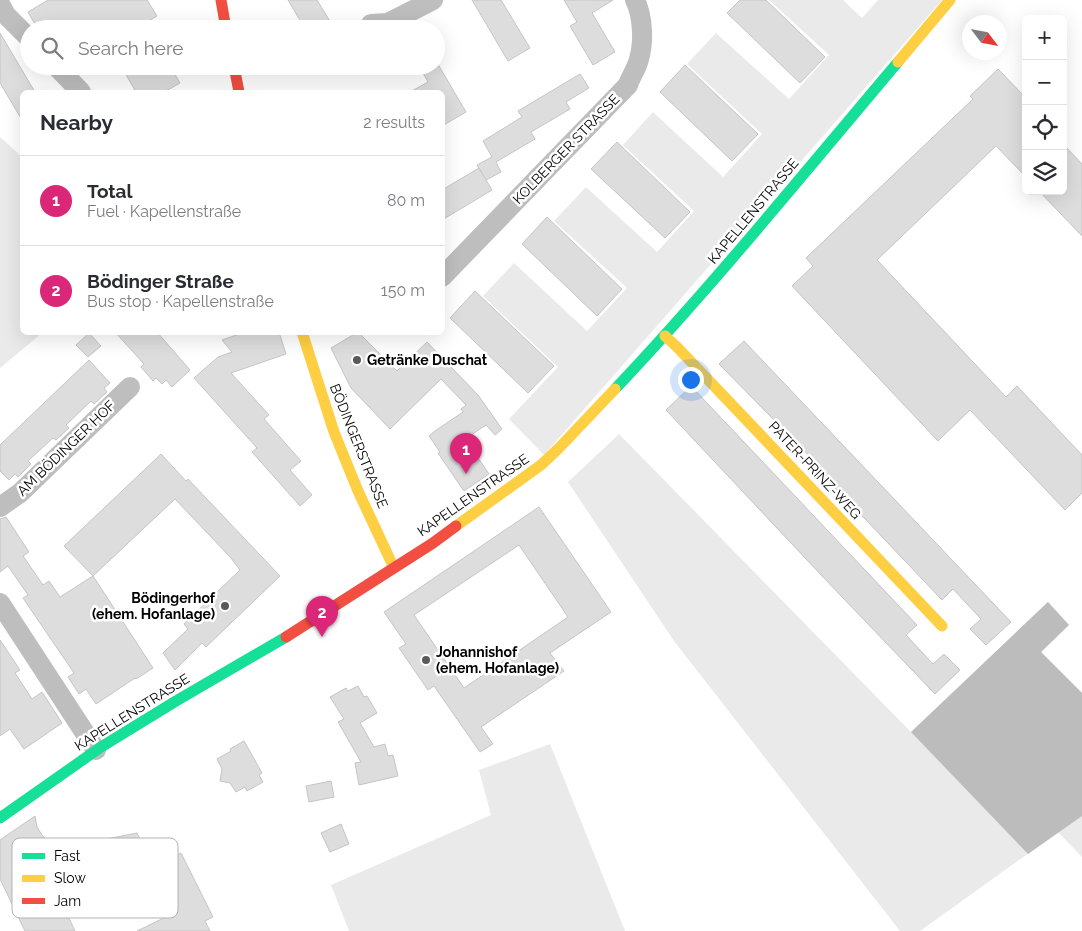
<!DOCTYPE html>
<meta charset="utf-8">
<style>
:root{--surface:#fff;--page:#f2f2f3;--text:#2b2b33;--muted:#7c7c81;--line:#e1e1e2;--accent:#db2777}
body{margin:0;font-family:Raleway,sans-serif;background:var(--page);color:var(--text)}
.controls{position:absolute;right:15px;top:15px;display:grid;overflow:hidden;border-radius:8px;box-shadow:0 5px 20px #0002}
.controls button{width:45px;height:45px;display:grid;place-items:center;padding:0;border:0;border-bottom:1px solid var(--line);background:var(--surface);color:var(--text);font:25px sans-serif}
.compass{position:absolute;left:962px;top:15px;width:45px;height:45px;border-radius:50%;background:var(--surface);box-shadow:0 5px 20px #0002;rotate:122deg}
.you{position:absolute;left:690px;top:379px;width:18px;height:18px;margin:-12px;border:4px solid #fff;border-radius:50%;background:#1a73e8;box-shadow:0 0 0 8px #1a73e833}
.badge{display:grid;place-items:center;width:32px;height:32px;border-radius:50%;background:var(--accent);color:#fff;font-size:16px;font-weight:700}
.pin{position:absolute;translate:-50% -41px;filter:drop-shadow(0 1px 2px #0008)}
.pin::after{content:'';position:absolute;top:26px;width:18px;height:15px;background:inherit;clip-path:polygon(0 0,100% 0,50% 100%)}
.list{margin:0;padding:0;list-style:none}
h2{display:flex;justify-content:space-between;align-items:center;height:65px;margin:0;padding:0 20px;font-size:21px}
h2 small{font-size:16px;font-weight:400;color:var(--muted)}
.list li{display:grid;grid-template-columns:32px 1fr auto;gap:15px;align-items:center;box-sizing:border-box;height:90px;padding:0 20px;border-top:1px solid var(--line)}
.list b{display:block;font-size:19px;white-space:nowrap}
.list p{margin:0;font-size:16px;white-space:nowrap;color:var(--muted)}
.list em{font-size:16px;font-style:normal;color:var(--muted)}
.icon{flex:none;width:28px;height:28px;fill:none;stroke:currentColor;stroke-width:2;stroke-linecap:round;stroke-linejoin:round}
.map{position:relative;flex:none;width:1082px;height:931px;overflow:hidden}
.search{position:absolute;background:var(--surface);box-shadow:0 5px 20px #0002;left:20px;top:20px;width:425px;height:55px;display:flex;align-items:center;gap:12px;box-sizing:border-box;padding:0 18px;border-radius:28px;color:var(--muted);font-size:19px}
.panel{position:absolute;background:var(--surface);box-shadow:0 5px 20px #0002;left:20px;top:90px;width:425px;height:245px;border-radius:8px}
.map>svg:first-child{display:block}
.green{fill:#eaeaea}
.water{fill:#bcbcbc}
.building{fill:#ddd;stroke:#c5c5c5;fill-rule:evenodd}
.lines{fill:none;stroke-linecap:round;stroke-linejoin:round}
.street{stroke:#bebebe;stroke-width:20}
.fast{stroke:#16e098;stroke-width:11}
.slow{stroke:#ffcf43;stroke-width:11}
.jam{stroke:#f24e42;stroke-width:11}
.poi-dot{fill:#595959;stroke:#fff;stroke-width:2}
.labels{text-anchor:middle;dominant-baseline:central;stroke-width:5;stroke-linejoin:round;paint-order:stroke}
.street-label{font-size:14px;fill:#000;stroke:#fff}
.poi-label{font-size:14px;font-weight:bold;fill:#000;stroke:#fff;text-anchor:start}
.key{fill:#fff;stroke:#b2b2b2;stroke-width:1}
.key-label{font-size:14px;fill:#000}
</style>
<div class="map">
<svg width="1082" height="931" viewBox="0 0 1082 931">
<rect width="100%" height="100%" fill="#fff"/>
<!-- green -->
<g class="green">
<polygon points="769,0 843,0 862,18 878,0 942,0 544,455 509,419 558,367 483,296 514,263 587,331 627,288 554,221 586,187 657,252 694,211 623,145 653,112 723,177 762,134 687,64 716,33 789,99 829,55"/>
<polygon points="0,137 22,157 22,332 42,333 0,368"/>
<polygon points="619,434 911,732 1048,602 1069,625 1041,652 1082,693 1082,857 1058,832 920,931 900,931 674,641 568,482"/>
<polygon points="550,744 625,931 349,931 331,885 491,815 479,770"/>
</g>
<!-- water -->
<polygon class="water" points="1048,602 1069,625 1041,652 1082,693 1082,816 1028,854 911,732"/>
<!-- building -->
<g class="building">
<polygon points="48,0 147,0 157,16 135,29 56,29 54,26 42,22 36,26 28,12"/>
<polygon points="288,0 317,0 331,23 320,29 305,29"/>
<polygon points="472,0 501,0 530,48 508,61"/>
<polygon points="564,0 613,0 592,13 615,52 593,65 570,26 577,22"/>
<polygon points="740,0 766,0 825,57 800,83 727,13"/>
<polygon points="0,33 35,92 22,92 22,120 0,83"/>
<polygon points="685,65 758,134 732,161 660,92"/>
<polygon points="121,66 170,66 180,83 164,92 136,92"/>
<polygon points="419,66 439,66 466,112 442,126 442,92 410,92 428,82"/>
<polygon points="998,69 1026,98 1026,177 996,146 877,260 1006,397 1017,386 1082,455 1082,493 1065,510 970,410 938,441 792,286 813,266 806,258 973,99 970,96"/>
<polygon points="580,74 589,88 566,102 570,109 531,132 535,139 496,162 501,172 486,180 477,165 492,157 483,141 522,117 518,111"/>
<polygon points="617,142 690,212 665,238 591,169"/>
<polygon points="1063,144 1082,164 1082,236 1039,191 1063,191"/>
<polygon points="479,168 492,190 442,220 442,190"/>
<polygon points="547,217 622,289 597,316 522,244"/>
<polygon points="475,291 554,366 528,393 450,318"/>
<polygon points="115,332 157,332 190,370 172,387 166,380 162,384 156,378 153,381 141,367 144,364"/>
<polygon points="245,332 279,332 286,354 231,373 269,415 264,419 301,461 290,470 312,495 300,506 252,452 257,448 194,378 218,357 232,352 222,340"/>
<polygon points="358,332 397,371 427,342 478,395 502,429 495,435 486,425 465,439 489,474 464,491 438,453 440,452 429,436 435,431 463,412 461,409 466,405 441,379 390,429 351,388 331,348"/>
<polygon points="89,333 101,346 88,357 76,345"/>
<polygon points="744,341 1011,622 986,645 970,629 981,619 953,589 942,600 867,521 819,472 822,469 719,364"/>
<polygon points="89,360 110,383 104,388 107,392 94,404 91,401 66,425 69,428 56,440 53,438 28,461 31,464 18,477 15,474 9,480 0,471 0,445"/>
<polygon points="691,386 917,625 906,635 933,664 944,654 960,670 935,694 822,576 666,410"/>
<polygon points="161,454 186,481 188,479 280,576 206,647 202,643 175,670 163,653 188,629 184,624 240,570 231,558 175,499 93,576 153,668 136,679 135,678 96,704 86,689 79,694 68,677 74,673 23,598 28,595 8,566 0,572 0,519 6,517 29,552 23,556 43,585 49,581 60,597 93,576 64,546"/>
<path d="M539 507 611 612 550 653 564 671 481 727 493 744 480 752 434 686 428 690 399 648 406 644 384 612ZM519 545 568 617 464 688 414 615Z"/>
<polygon points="0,640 20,670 15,673 32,699 42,692 62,723 24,749 10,729 0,736"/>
<polygon points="358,686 364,697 367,696 377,713 360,723 374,747 385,744 388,756 393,755 398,776 359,785 355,763 361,762 338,722 344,719 330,697 346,688 348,691"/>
<polygon points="244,741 262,773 259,775 263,782 247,791 245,787 236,792 230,783 220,781 222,769 217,759 231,751 230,749"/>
<polygon points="331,781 334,797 309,802 306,786"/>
<polygon points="35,816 37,827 42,835 48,842 71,846 137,833 146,852 55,860 54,857 40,857 75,931 25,931 0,879 0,840"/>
<polygon points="341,824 349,844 330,852 321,833"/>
<polygon points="181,853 213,917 205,921 210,931 137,931 172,914 151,868"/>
</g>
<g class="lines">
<!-- street -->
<g class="street">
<polyline points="0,4 6,15 29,38"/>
<polyline points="371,24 388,23 433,0"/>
<polyline points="56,66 81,92"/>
<path d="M442 277 628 85C631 76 637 68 639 59 644 42 643 16 635 0"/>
<polyline points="0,507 20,493 130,387"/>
<polyline points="0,603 96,750"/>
</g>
<!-- fast -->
<g class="fast">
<path d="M615 389C714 284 805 172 898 62"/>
<polyline points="0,818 101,747 176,701 286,637"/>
</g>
<!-- slow -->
<g class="slow">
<polyline points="898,62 950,0"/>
<polyline points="302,332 334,432 358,491 394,568"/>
<polyline points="665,336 677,347 942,626"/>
<polyline points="456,526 541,465 559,448 615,389"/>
</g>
<!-- jam -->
<g class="jam">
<polyline points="221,0 226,29"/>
<polyline points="234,66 239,92"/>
<polyline points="286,637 433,543 456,526"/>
</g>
</g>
<!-- markers -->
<g class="poi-dot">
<circle cx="357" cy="360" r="5"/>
<circle cx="225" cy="606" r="5"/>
<circle cx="426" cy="660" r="5"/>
</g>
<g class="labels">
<!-- street labels -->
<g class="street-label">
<text transform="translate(566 149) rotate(-46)">KOLBERGER STRASSE</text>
<text transform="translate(753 211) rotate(-50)">KAPELLENSTRASSE</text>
<text transform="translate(359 446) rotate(68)">BÖDINGERSTRASSE</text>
<text transform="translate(66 448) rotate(-44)">AM BÖDINGER HOF</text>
<text transform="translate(815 470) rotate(47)">PATER-PRINZ-WEG</text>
<text transform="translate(473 495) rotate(-35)">KAPELLENSTRASSE</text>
<text transform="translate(132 712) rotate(-32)">KAPELLENSTRASSE</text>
</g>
<!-- poi labels -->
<g class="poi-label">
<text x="367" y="360">Getränke Duschat</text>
<text x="215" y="598" text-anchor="end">Bödingerhof<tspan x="215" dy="16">(ehem. Hofanlage)</tspan></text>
<text x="436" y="652">Johannishof<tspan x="436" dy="16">(ehem. Hofanlage)</tspan></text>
</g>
</g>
<!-- legend -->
<rect x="12" y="838" width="166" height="80" rx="8" class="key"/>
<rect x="22" y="853" width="23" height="6" fill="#16e098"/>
<rect x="22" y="875" width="23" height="7" fill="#ffcf43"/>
<rect x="22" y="898" width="23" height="6" fill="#f24e42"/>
<g class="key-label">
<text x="54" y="861">Fast</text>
<text x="54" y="883">Slow</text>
<text x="54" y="906">Jam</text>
</g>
</svg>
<div class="controls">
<button>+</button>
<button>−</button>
<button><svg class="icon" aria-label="locate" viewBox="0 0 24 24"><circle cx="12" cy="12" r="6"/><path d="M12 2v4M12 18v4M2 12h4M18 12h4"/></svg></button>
<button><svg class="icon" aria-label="layers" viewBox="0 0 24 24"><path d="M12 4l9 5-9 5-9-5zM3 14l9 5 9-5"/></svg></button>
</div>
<svg class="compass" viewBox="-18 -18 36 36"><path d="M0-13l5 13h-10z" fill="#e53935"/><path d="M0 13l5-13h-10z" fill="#7c7c81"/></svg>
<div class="you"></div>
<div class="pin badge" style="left:466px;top:474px">1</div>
<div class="pin badge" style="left:322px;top:637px">2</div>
<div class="search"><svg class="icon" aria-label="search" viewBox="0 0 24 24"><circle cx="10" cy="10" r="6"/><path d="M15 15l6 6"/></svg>Search here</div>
<section class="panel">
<h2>Nearby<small>2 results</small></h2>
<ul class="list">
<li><span class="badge">1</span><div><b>Total</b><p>Fuel · Kapellenstraße</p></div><em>80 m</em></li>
<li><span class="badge">2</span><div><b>Bödinger Straße</b><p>Bus stop · Kapellenstraße</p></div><em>150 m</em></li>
</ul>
</section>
</div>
